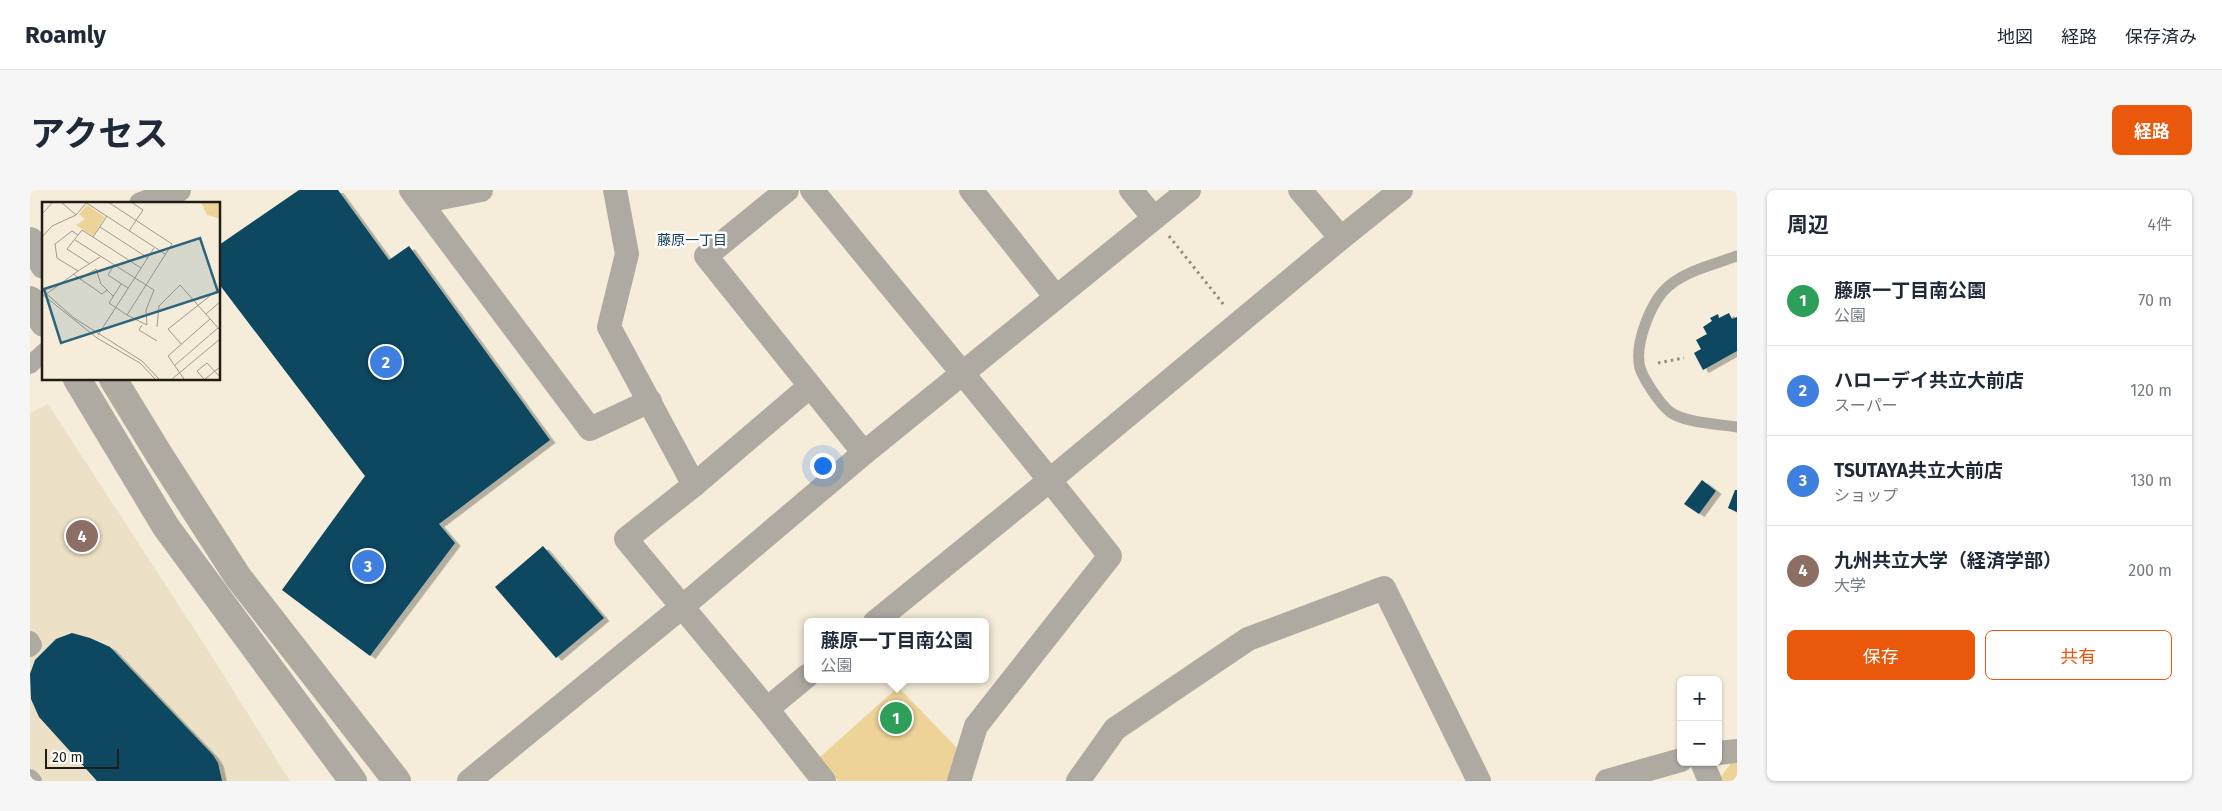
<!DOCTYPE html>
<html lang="ja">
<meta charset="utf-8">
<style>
:root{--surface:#fff;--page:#f6f6f7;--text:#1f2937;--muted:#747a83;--line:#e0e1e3;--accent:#ea580c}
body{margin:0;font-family:"Fira Sans","Noto Sans JP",sans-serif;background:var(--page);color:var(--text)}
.controls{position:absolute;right:15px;bottom:15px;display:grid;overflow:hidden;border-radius:8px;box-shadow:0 1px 4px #0004}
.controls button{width:45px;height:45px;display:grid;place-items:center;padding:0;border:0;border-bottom:1px solid var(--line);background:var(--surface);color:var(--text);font:25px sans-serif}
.scale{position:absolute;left:15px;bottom:12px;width:74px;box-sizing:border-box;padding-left:5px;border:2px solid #201d16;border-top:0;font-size:14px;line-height:18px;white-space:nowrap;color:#201d16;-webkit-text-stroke:4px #fff;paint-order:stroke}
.you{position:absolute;left:792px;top:275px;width:18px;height:18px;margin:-12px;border:4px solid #fff;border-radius:50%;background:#1a73e8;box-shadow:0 0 0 8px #1a73e833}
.badge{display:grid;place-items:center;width:32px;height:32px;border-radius:50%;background:var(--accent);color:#fff;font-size:16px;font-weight:700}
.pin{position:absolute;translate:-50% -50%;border:2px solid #fff;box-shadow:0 1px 5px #0006}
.popup{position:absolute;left:774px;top:428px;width:185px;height:65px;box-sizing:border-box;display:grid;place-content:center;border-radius:8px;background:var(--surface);filter:drop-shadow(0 1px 4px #0005);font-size:16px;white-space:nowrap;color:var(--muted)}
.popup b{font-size:19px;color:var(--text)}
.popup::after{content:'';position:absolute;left:50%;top:100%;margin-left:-10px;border:10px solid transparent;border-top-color:var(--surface)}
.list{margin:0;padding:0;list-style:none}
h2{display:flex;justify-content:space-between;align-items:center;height:65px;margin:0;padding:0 20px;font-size:21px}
h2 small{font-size:16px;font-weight:400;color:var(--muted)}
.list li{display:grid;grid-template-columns:32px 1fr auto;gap:15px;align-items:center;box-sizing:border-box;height:90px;padding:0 20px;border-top:1px solid var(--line)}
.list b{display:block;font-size:19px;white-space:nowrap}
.list p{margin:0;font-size:16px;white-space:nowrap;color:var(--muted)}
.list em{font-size:16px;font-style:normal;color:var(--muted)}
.actions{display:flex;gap:10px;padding:15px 20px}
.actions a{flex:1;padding:11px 0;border:1px solid var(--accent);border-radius:8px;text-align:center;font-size:18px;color:var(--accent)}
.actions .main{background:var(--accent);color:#fff}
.map{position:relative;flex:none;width:1707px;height:591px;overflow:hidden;border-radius:8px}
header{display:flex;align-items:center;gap:30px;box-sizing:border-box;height:70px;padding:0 25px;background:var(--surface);border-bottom:1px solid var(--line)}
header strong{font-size:24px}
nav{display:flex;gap:28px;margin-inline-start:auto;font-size:18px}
.intro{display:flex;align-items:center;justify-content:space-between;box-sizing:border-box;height:120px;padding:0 30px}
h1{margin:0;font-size:35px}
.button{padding:12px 22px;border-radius:8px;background:var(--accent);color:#fff;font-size:18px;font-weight:700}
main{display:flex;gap:30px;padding:0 30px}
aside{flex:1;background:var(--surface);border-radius:8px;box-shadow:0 1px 4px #0004}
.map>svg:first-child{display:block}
.built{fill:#ece1c7}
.green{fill:#edd397}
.building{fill:#074760;filter:url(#shadow)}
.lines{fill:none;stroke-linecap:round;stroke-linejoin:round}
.path{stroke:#918c7e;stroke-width:3;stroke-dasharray:2.5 4;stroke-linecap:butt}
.service{stroke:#aeaaa2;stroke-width:11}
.pedestrian{stroke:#aeaaa2;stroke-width:18}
.minor{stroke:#aeaaa2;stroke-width:24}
.tertiary{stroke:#aeaaa2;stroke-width:28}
.labels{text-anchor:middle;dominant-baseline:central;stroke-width:5;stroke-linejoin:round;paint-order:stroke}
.neighbourhood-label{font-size:14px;fill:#144156;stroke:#fff}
.inset-road{fill:none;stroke:#a09a8c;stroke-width:1}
.view{fill:#2d647e;fill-opacity:0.15;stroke:#2d647e;stroke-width:2.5}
.inset-edge{fill:none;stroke:#201d16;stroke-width:2.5}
</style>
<header>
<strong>Roamly</strong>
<nav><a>地図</a><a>経路</a><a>保存済み</a></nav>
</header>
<div class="intro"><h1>アクセス</h1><a class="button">経路</a></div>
<main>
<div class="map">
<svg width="1707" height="591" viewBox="0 0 1707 591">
<defs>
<filter id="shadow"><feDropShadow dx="5.5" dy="3" stdDeviation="0" flood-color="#0004"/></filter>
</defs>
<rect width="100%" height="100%" fill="#f5edda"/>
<!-- built -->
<polygon class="built" points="18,214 183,468 260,591 0,591 0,223"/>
<!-- green -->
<g class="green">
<polygon points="868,497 928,559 917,591 808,591 789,568"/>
<polygon points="1702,572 1707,572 1707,591 1690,591 1689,589"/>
</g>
<!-- building -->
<g class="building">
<polygon points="269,0 308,0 359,70 379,56 520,250 409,334 425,353 340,466 252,400 335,286 189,94 189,55"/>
<polygon points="1699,123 1702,129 1707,127 1707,161 1673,180 1664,163 1671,159 1666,150 1677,144 1673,137 1682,131 1680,128 1688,124 1689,128"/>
<polygon points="1672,290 1686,301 1669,324 1654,314"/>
<polygon points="1705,300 1707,300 1707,322 1698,318"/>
<polygon points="513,356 574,428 526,468 465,397"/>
<polygon points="42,443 60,448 80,457 183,565 188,573 192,591 67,591 9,527 1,509 0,484 5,470 26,449"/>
</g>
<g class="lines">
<!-- path -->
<g class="path">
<polyline points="1139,46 1194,115"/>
<polyline points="1628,173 1654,168"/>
</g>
<!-- service -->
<path class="service" d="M1707 66C1686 74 1658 80 1640 95 1621 110 1604 154 1610 178 1614 190 1630 214 1640 222 1655 233 1688 234 1707 237"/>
<!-- pedestrian -->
<g class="pedestrian">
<polyline points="0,175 14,162"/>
<polyline points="0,450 3,455 0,458"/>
<polyline points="0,588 3,591"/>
</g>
<!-- minor -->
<g class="minor">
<polyline points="381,0 560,239 620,211"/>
<polyline points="585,0 597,64 579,137 664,295"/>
<polyline points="757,0 676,66 834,263"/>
<path d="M782 0C881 122 983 242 1080 366L946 536 929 591"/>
<polyline points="941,0 1026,107"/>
<polyline points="1101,0 1124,28"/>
<polyline points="1270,0 1311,48"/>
<polyline points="390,12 451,0"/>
<polyline points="111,14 149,0"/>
<polyline points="845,432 1020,290 1311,48 1371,0"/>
<polyline points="777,486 737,519 596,349 664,295 779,197"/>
<polyline points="737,519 794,591"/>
<polyline points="1688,563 1707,561"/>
<polyline points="1672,572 1680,591"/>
<polyline points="439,591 652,417 834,263 1159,0"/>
<polyline points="1048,591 1085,539 1218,449 1354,398 1449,591"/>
<polyline points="1577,591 1651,570"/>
</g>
<!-- tertiary -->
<g class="tertiary">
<polyline points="0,51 14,75"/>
<polyline points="0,110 14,133"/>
<polyline points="47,189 136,337 323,591"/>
<polyline points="83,189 130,266 208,387 367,591"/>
</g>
</g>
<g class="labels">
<!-- neighbourhood labels -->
<g class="neighbourhood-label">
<text x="662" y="50">藤原一丁目</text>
</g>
</g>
<!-- overview -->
<g transform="translate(12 12)">
<rect width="178" height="178" fill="#f5edda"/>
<path d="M159 0H177V16L165 13ZM45 3 63 15 51 34 34 23 43 17 37 12Z" fill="#edd397"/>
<path class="inset-road" d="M19 0 34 13M43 0 123 52M66 0 130 42 85 113 67 101 79 82M0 12 11 0M58 25 106 56M87 29 101 8 89 0M36 33 30 29 13 42 15 56 36 69 58 55M0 35 10 24 34 13 45 0M51 35 65 14M33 38 112 88 104 108 105 123 85 113M48 62 25 47 40 28 99 66M72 63 66 73 86 86M31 72 60 92 65 88M38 77 54 67 59 82 71 94M0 88 32 116 100 159 117 177M0 92 55 136 98 161 113 177M3 93 36 69M164 112 178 100M100 123 97 128 115 139M115 125 117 104 138 83 178 128M56 133 112 46M139 142 126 127 178 86M133 163 176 126M130 177 178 137M142 177 126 154 168 117M162 177 155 169 165 161 178 175M163 177 178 165"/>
<path class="view" d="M158 36 176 90 19 141 2 87Z"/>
<rect width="178" height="178" class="inset-edge"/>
</g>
</svg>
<div class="controls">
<button>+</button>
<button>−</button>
</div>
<div class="scale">20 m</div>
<div class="you"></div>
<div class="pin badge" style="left:866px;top:528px;background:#2e9e5b">1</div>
<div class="popup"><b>藤原一丁目南公園</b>公園</div>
<div class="pin badge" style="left:356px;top:172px;background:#3f7fe0">2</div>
<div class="pin badge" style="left:338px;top:376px;background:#3f7fe0">3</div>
<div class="pin badge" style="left:52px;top:346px;background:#8d6e63">4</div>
</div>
<aside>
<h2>周辺<small>4件</small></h2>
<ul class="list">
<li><span class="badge" style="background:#2e9e5b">1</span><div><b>藤原一丁目南公園</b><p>公園</p></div><em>70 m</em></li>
<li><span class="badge" style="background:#3f7fe0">2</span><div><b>ハローデイ共立大前店</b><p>スーパー</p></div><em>120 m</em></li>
<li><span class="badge" style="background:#3f7fe0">3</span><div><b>TSUTAYA共立大前店</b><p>ショップ</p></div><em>130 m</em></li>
<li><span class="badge" style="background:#8d6e63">4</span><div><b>九州共立大学（経済学部）</b><p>大学</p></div><em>200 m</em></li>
</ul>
<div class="actions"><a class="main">保存</a><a>共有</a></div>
</aside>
</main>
